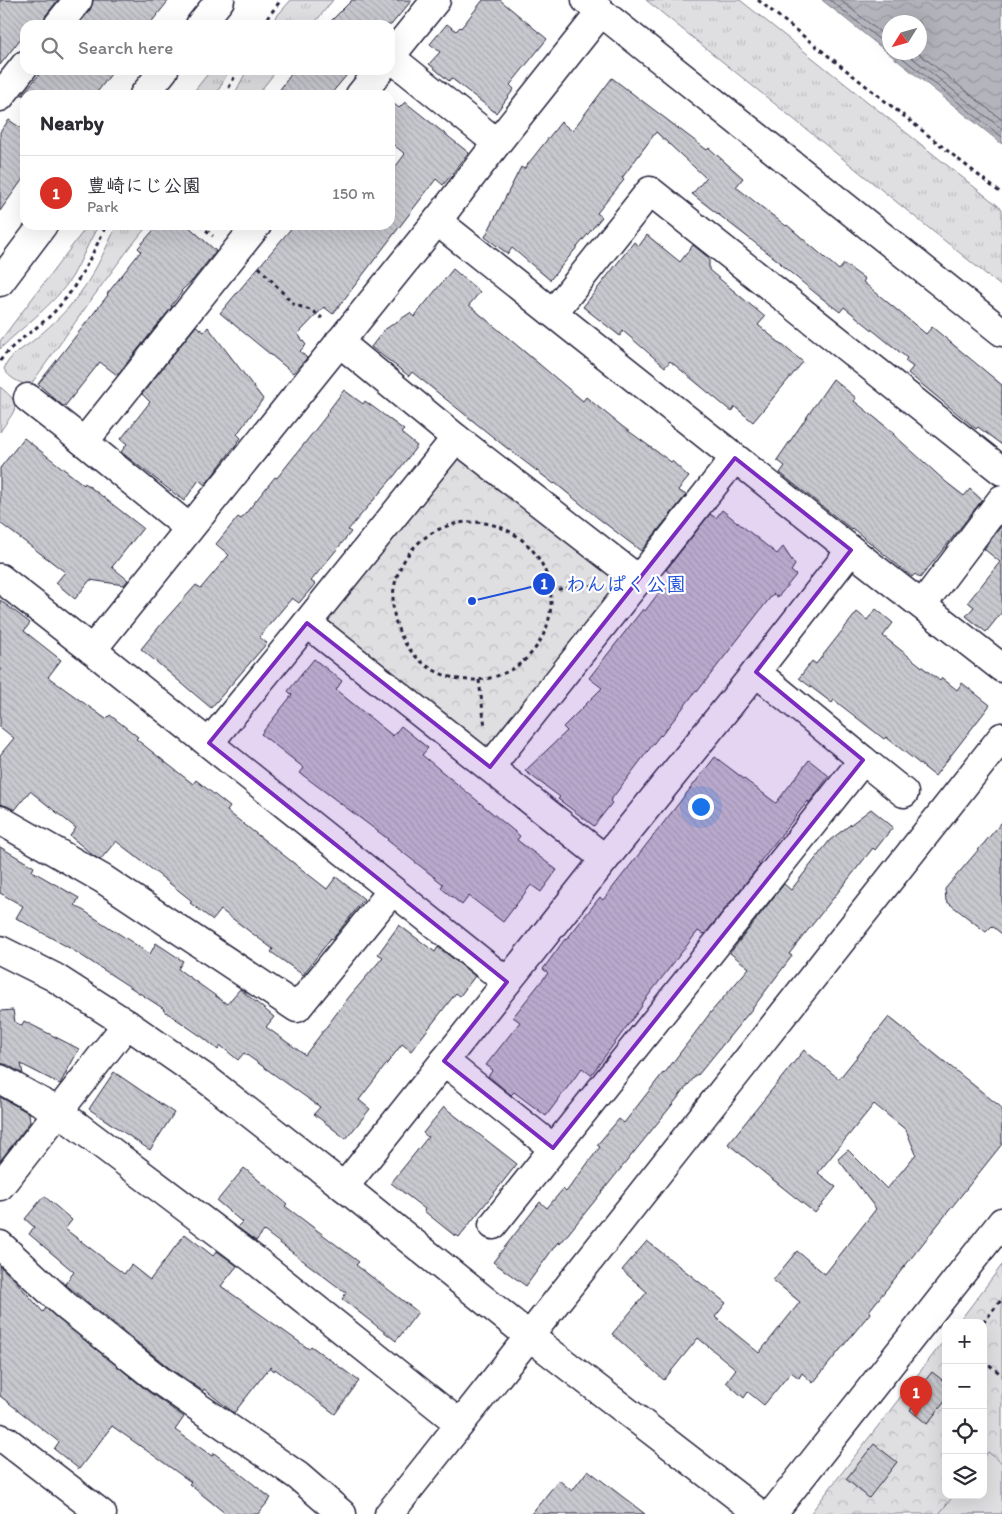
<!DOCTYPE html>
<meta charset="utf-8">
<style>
:root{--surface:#fff;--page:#f7f7f7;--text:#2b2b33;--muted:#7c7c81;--line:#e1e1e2;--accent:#d93025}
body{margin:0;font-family:Itim,"Klee One",sans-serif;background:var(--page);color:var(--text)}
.controls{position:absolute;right:15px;bottom:15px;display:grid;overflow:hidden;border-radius:10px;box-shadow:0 5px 20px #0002}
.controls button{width:45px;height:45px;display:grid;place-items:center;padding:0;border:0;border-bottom:1px solid var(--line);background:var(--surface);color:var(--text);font:25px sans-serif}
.compass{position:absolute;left:882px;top:15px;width:45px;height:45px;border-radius:50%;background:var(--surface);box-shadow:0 5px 20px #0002;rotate:233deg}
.you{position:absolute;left:700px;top:806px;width:18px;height:18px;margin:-12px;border:4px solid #fff;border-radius:50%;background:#1a73e8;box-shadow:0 0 0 8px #1a73e833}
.badge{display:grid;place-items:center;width:32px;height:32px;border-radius:50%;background:var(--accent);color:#fff;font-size:16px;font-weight:700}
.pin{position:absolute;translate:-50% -41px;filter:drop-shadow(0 1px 2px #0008)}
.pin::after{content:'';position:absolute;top:26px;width:18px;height:15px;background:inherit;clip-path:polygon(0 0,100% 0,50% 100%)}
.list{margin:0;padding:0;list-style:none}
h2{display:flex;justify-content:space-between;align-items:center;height:65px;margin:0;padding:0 20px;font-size:21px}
h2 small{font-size:16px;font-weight:400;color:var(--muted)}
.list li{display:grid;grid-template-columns:32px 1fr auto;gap:15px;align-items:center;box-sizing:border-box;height:75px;padding:0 20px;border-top:1px solid var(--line)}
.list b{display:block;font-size:19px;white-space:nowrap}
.list p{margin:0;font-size:16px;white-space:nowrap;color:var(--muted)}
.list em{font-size:16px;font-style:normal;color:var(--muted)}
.icon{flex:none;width:28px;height:28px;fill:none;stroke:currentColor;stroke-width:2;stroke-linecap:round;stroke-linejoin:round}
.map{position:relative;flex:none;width:1002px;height:1514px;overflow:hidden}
.search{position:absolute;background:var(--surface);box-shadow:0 5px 20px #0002;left:20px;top:20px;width:375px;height:55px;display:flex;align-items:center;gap:12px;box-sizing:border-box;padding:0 18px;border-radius:15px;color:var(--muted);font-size:19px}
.panel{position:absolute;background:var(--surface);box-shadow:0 5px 20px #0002;left:20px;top:90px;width:375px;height:140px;border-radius:15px}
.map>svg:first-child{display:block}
.grass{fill:url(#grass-tufts);stroke:#80808e}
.park{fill:url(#park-crowns);stroke:#80808e}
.pitch{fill:#dfdfe2;stroke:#80808e}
.water{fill:url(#water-waves);stroke:#7a7a88;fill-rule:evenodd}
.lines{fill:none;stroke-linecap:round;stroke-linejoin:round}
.shore{stroke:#5c5c6f;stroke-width:1}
.building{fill:url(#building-back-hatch);stroke:#22223b}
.street-casing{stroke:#22223b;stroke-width:31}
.secondary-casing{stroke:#22223b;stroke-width:31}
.path{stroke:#22223b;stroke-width:3;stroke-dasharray:4 4;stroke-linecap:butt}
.street{stroke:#fff;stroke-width:28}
.secondary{stroke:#fff;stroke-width:28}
.marked{fill:#7b2cbf;fill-opacity:0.2;stroke:#7b2cbf;stroke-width:4;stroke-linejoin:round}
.leader{fill:none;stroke:#1d4ed8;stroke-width:2}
.callout-dot{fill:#1d4ed8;stroke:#fff;stroke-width:2}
.mark-label{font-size:15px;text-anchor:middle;font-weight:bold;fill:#fff}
.callout-label{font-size:20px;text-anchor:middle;font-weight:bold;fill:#1d4ed8;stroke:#fff;stroke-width:4.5;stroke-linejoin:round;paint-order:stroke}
</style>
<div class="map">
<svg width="1002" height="1514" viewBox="0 0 1002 1514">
<defs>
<pattern id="grass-tufts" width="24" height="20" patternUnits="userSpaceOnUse" patternTransform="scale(1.25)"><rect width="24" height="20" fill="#dfdfe2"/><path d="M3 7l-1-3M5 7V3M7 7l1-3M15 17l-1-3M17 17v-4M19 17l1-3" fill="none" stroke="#bfbfc3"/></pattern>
<pattern id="park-crowns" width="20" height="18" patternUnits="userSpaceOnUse" patternTransform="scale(1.25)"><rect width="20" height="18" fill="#dfdfe2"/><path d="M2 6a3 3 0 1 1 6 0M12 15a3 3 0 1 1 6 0" fill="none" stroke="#bfbfc3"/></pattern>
<pattern id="water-waves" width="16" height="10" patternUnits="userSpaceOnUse" patternTransform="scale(1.25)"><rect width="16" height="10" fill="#b4b4bc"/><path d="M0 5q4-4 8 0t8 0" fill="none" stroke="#9a9aa2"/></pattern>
<pattern id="building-back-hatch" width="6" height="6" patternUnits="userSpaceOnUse" patternTransform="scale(1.25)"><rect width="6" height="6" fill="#c8c8cf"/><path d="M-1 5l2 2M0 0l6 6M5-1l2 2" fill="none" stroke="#acacb3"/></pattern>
</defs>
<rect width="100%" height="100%" fill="#fff"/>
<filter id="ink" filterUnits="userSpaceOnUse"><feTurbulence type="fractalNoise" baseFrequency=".02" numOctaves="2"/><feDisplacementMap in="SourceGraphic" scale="10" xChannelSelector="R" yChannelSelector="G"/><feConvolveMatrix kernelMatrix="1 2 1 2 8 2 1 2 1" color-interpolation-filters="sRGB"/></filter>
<g filter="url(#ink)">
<!-- grass -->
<g class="grass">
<polygon points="291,0 333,0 313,25 269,25"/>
<polygon points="646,0 740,0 1002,209 1002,287"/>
<polygon points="211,70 229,70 216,95 191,95"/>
<polygon points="247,70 277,70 257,95 234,95"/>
<path d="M88 225H99C88 242 82 260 72 277 54 305 23 326 0 349V341Z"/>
<path d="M117 225H148C106 276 70 331 31 384 22 386 8 377 4 369 9 355 23 349 34 340 48 328 62 316 73 302 92 280 104 252 117 225Z"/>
<path d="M0 387C25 406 14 410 0 432Z"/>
</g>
<!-- park -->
<g class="park">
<polygon points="464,458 616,577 614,589 492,744 481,745 334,628 329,622 330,613 451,459"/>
<polygon points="1002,1265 1002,1514 810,1514 946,1338 946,1495 983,1495 983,1323 958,1323"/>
</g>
<!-- pitch -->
<polygon class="pitch" points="988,1452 1002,1463 1002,1514 939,1514 954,1495 983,1495 983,1459"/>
<!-- water -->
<path class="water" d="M822 0H1002V144ZM890 22H920V52H890Z"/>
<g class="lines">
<!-- shore -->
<g class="shore">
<polyline points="830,0 890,48"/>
<polyline points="840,0 890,40"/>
<polyline points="895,52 1002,137"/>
<polyline points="905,52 1002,129"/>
<polyline points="917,52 1002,120"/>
</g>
</g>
<!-- building -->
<g class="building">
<polygon points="0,0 58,0 46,15 43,25 25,25 25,33 0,65"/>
<polygon points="93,0 169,0 149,25 78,25 90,10"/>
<polygon points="352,0 412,0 391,25 327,25"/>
<polygon points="483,0 500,0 547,39 510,85 514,89 496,113 451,78 449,81 429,64 440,52 430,44 447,24 456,31 460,27 461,28"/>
<polygon points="43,70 114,70 95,95 22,95"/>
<polygon points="294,70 351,70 330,95 276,95"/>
<polygon points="612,78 707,150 709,148 743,178 736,187 786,226 787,225 839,270 844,264 865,279 863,282 926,334 932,327 1002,385 1002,445 978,427 976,429 908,373 913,367 905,361 907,358 844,307 840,312 819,296 780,264 781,263 692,194 706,178 656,132 622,178 624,180 597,213 602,217 550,280 512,248 508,254 485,237 521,167 524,169 561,122 572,131"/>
<polygon points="390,101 399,108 405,102 469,153 443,185 436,179 333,314 324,307 298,334 306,345 300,351 307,358 293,373 220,313 294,225 390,225 390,174 405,154 390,142"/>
<polygon points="9,120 25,131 25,176 0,211 0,132"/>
<polygon points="158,225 187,225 216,251 192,281 181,291 182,292 171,306 172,307 117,375 100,362 65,406 63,406 38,384 108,295 107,294 141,251 138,248"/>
<polygon points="647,235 680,262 693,245 709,258 709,270 765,317 758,325 803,362 753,422 735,407 732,412 670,361 665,367 623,331 620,336 583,307 634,242 639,246"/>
<polygon points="453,269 480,292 469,305 583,401 586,397 623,427 671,462 672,461 689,477 678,490 686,495 641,551 598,518 555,483 554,484 503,445 412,372 409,376 371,347 384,330 410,313 414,317"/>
<polygon points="196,326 204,332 208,327 263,399 237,434 241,438 212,476 205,485 199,480 184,501 121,452 127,444 121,439 150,402 142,394"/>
<polygon points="833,379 856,398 854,401 894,433 893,434 946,482 964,496 970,489 982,500 950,541 920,578 915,574 912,577 852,528 851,529 780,473 785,466 777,460"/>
<polygon points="344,390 363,404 365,401 404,430 401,433 417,446 395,475 348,530 351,532 311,581 315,584 299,603 292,598 259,637 267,643 211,708 141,649 163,622 196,585 201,588 229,555 216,544 238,517 241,519 275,477 277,478 327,415 326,414"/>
<polygon points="24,438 84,485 85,483 143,528 112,567 128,580 124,585 90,580 75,599 56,583 65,572 0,523 0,468"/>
<polygon points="722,510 777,554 783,547 795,565 791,571 796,575 778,597 773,594 697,692 696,691 661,736 660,735 610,801 612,803 594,826 558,799 560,797 525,771 567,731 563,727 602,688 589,678 643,609 645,611 672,575 666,570 710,514 716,518"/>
<polygon points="1002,525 1002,612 986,632 966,616 974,607 968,602 1000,562 984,549"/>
<polygon points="0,600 30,623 24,631 61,660 48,677 106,719 110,715 138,737 136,739 193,784 196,780 230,807 227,811 327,889 336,877 364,899 332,940 331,938 303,975 271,952 273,949 221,910 213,920 190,903 192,901 116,841 100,860 94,856 70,836 76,828 30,791 15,810 7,806 0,804 0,755 14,738 0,727"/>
<polygon points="876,609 893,623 883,636 940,681 942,678 957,690 962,683 990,705 935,776 886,737 884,739 834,700 832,703 799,678 812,661 816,664 857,612 867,620"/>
<polygon points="314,659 342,681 336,690 393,736 401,726 428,748 422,755 520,836 517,840 557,870 541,892 531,885 503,922 469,896 462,905 441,888 443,884 387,840 388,839 300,773 304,768 261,734 292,695 288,691"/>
<polygon points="715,757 776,803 809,760 829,776 809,803 808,801 758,864 760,865 705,934 704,933 703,934 698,931 641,1005 642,1006 591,1075 582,1068 546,1116 514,1092 511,1095 488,1076 493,1070 486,1065 520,1022 513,1017 548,973 543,969 565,939 566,940 600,897 603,900"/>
<polygon points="871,809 893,827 875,850 873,848 789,954 792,956 752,1009 698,1075 697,1074 560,1244 558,1242 526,1286 493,1262 540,1202 547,1208 563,1189 566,1192 600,1147 597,1145 619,1119 624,1123 663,1073 664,1074 711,1012 749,968 730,953 784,884 791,890 830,840"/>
<polygon points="1002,822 1002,934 992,926 986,932 946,901 945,889"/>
<polygon points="0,847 34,867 32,871 79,898 75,905 150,954 156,943 183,961 178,969 227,1004 240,989 274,1017 266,1027 305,1055 349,997 383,957 378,954 399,925 435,952 438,947 475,976 460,996 456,993 411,1051 402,1044 359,1100 370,1109 346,1139 314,1114 320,1107 244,1053 238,1060 221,1046 218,1050 205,1039 163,1010 164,1009 73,950 16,918 23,906 0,893"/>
<polygon points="13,1010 15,1022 22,1026 24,1021 79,1049 60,1084 21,1064 23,1074 8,1065 0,1063 0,1011"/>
<polygon points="889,1017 1002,1108 1002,1144 869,1311 871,1312 813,1383 802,1373 799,1378 791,1372 764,1405 748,1392 744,1398 726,1382 736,1369 698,1338 664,1380 612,1334 647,1292 622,1270 647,1241 726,1303 715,1317 759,1353 800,1302 773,1280 797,1251 825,1274 876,1209 838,1159 848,1150 887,1189 916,1154 906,1130 874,1104 818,1173 836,1187 815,1213 728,1144 804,1050 839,1079"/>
<polygon points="114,1072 174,1113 150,1150 89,1109"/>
<polygon points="0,1097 29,1113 30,1122 0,1161"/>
<polygon points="444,1107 517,1164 459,1237 456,1235 455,1236 424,1211 425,1209 391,1183 428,1137 423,1133"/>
<polygon points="244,1168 287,1204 285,1206 359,1262 356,1265 418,1312 396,1341 342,1299 346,1293 264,1231 256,1241 237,1227 242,1222 217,1201"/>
<polygon points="44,1196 72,1220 65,1229 124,1274 131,1265 150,1280 185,1234 213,1256 217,1251 237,1266 221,1286 309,1349 311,1346 359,1381 335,1414 275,1369 274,1371 270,1367 234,1413 204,1389 203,1391 168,1367 65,1284 74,1272 29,1234 34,1227 25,1219"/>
<polygon points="0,1266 14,1279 43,1312 46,1308 149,1392 184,1417 175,1430 212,1456 214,1453 271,1498 258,1514 226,1514 189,1484 191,1482 112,1426 79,1469 54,1449 59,1442 0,1396"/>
<polygon points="932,1372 946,1383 946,1400 927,1424 910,1410 920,1398 914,1394"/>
<polygon points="874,1444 897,1462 869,1498 846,1479"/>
<polygon points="588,1470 645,1514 531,1514 559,1480 572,1491"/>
</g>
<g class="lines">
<defs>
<g id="street">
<polyline points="58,25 78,0"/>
<polyline points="390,57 497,143"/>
<polyline points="390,57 436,0"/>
<polyline points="360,95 380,70"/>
<polyline points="0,97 25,65"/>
<polyline points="437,221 851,550 1002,668"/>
<polyline points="553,313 650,191 1002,471"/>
<polyline points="339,342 456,438 639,580"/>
<polyline points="28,398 84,442"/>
<polyline points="189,528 84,442 257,225"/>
<polyline points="0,578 92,650 507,982"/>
<polyline points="922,605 1002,499"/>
<polyline points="307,623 605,859"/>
<polyline points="92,650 437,221 497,143 601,12"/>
<polyline points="209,743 307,623 456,438"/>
<polyline points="863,760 904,793"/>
<polyline points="490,767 735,458"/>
<polyline points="0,820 103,879 297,1008 392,891"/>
<polyline points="444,1061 553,1148"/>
<polyline points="0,1079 59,1112 255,1260 460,1424"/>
<polyline points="0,1186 127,1024"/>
<polyline points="344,1187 605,859 756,672 851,550"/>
<polyline points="493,1225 863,760 756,672"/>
<polyline points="0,1245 66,1306 159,1380 298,1476 342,1514"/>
<polyline points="0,1438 7,1441 102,1514"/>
<polyline points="389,1514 1002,737"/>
</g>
<g id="secondary">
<polyline points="586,0 1002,332"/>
<polyline points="200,25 220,0"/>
<polyline points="144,95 164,70"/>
<polyline points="0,282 43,225"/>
<polyline points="0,950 54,977 127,1024 209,1081 344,1187 529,1336 760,1514"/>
<polyline points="772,1514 1002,1222"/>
</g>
</defs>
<!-- street casing -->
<use href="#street" class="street-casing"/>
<!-- secondary casing -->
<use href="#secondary" class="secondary-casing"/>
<!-- path -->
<g class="path">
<polyline points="758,0 1002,194"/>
<polyline points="262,25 281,0"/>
<polyline points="225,95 238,70"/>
<polyline points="200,225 213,236"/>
<polyline points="259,267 293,304 313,311 322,318"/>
<path d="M0 361C14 341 38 329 55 311 80 284 90 257 107 225"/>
<circle cx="472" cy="601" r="79"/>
<polyline points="550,590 599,585"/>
<polyline points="479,680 485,727"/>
<polyline points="983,1323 1002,1299"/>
<polyline points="983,1360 1002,1375"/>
</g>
<!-- street -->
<use href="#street" class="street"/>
<!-- secondary -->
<use href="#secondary" class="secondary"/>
</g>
</g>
<!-- marked area -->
<path class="marked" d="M735 458 851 550 756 672 863 760 553 1148 444 1061 507 982 209 743 307 623 490 767Z"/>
<!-- callouts -->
<path class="leader" d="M472 601L544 584"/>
<g class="callout-dot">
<circle cx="472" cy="601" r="5"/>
<circle cx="544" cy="584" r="12"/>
</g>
<g class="mark-label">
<text x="544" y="589">1</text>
</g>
<g class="callout-label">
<text x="626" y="591">わんぱく公園</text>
</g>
</svg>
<div class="controls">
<button>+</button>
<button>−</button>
<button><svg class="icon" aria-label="locate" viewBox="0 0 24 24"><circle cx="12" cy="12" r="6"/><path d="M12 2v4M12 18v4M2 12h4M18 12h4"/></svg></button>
<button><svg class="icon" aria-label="layers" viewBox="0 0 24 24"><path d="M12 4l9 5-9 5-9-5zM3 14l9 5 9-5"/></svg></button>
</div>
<svg class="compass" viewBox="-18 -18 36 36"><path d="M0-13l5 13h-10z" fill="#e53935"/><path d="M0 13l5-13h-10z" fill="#7c7c81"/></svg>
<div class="you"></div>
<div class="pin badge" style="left:916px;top:1417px">1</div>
<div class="search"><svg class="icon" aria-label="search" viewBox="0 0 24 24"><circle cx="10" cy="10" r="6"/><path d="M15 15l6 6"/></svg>Search here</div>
<section class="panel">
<h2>Nearby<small></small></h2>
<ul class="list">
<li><span class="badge">1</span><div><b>豊崎にじ公園</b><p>Park</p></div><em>150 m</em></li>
</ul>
</section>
</div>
